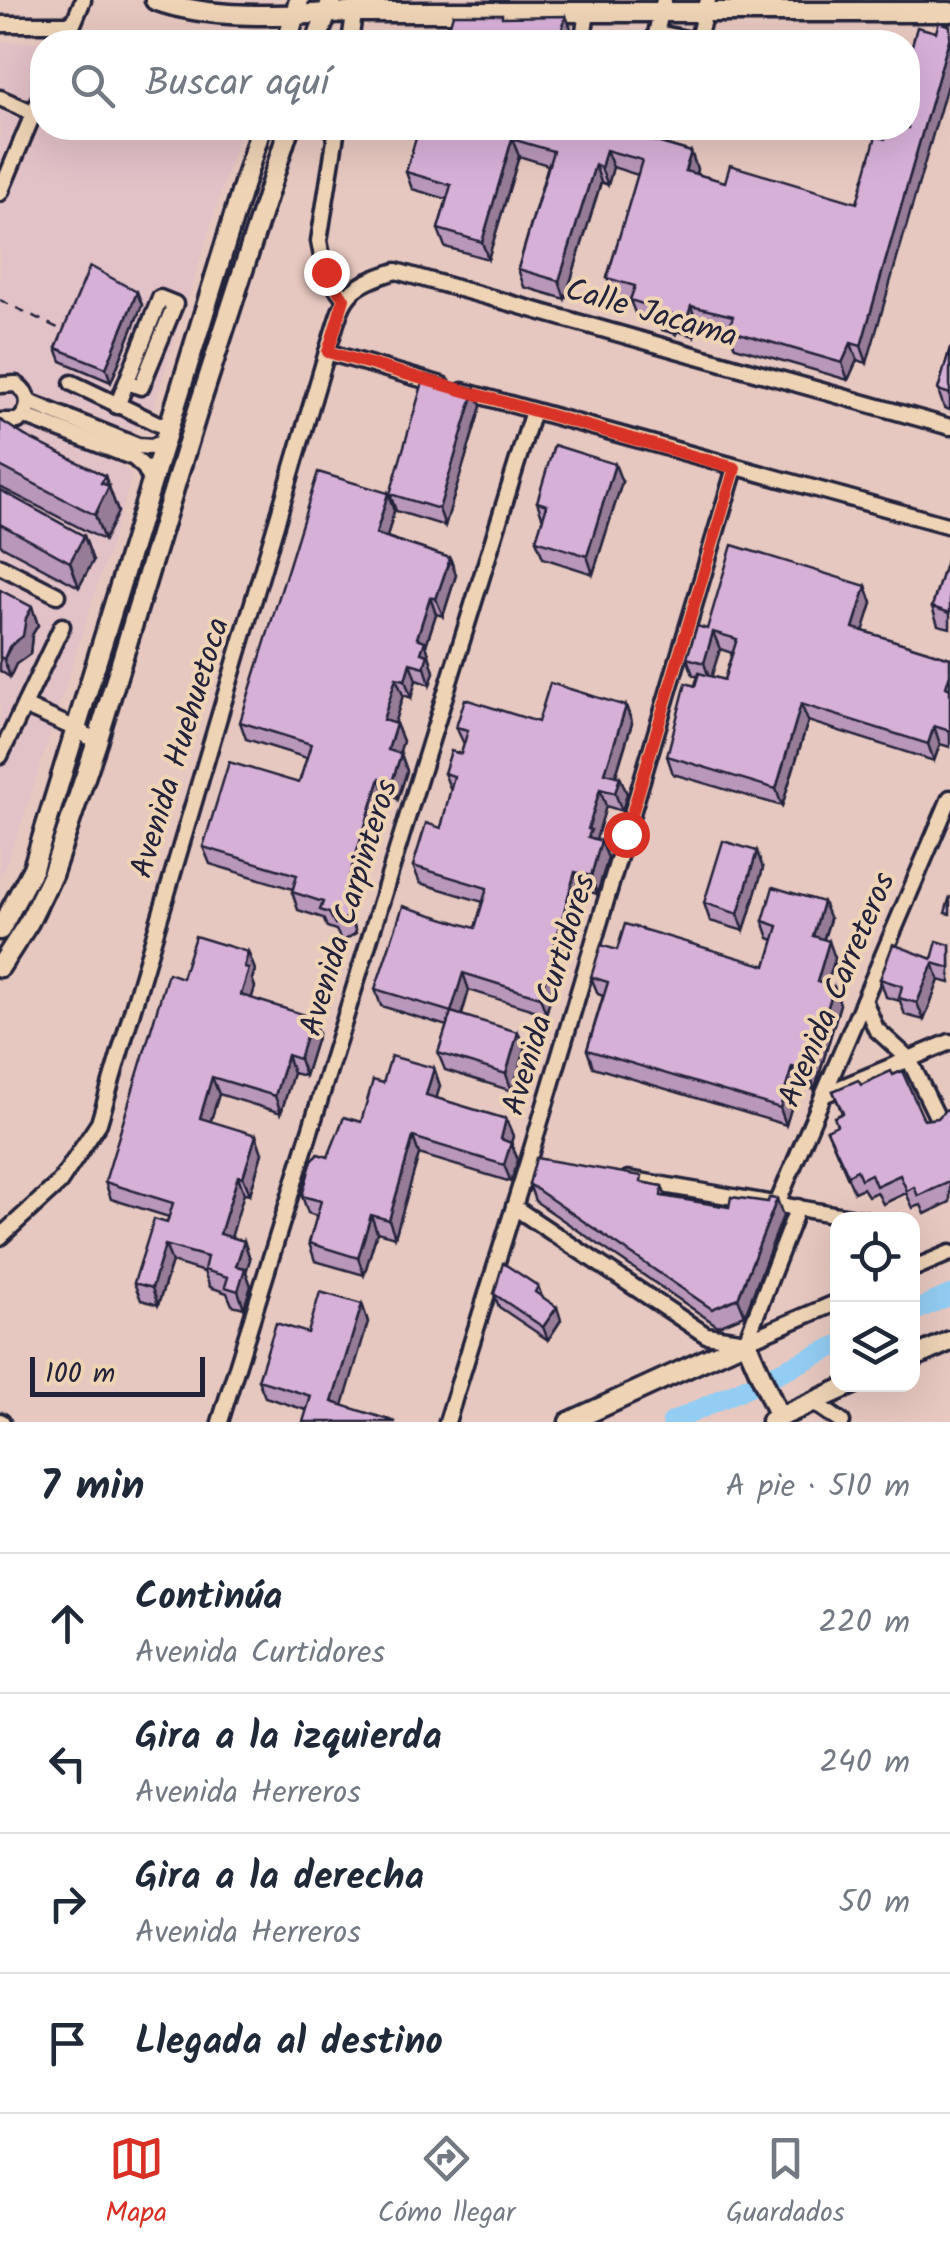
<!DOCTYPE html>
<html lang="es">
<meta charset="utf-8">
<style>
:root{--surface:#fff;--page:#f2f2f3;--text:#1f2937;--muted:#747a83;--line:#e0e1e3;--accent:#d93025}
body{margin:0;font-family:Kalam,sans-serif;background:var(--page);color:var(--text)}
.controls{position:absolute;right:30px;bottom:30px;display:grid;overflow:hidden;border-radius:20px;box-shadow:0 10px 40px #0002}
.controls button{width:90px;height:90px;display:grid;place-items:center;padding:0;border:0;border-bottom:2px solid var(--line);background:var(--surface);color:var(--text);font:50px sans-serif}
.scale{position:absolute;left:30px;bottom:25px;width:175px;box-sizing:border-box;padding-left:10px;border:5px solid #22223b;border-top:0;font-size:28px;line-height:35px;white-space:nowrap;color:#22223b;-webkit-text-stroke:8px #eed3b5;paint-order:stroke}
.stop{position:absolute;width:30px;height:30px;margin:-22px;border:8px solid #d93025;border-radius:50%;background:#fff}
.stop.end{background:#d93025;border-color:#fff;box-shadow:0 2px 10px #0008}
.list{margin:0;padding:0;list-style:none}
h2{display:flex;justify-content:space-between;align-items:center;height:130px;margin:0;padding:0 40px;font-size:42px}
h2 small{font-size:32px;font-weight:400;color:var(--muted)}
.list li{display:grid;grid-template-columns:65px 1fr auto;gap:30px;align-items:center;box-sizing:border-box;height:140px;padding:0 40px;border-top:2px solid var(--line)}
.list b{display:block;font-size:38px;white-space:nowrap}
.list p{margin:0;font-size:32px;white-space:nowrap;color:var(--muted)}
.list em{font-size:32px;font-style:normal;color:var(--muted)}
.icon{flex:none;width:55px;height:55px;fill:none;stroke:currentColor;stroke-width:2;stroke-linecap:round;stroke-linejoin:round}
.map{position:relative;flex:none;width:950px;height:1422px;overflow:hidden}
.search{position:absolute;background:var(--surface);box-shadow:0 10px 40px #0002;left:30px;right:30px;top:30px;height:110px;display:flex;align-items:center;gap:25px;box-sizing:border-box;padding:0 35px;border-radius:40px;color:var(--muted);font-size:38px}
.sheet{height:690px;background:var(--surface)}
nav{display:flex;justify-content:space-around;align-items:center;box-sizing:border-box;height:140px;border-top:2px solid var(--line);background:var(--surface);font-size:28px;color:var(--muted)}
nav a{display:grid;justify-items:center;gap:5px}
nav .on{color:var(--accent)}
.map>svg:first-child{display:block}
.built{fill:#e2c1c7}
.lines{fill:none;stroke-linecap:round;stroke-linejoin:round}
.river{stroke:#93cdf3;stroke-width:20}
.minor-casing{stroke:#22223b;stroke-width:21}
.major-casing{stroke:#22223b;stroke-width:25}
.path{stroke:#22223b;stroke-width:2.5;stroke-dasharray:10 8;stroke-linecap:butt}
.minor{stroke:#eed3b5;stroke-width:14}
.major{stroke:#eed3b5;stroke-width:18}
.wall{fill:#b997ba;stroke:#22223b;stroke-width:2.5;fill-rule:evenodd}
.shaded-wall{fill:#967b97;stroke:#22223b;stroke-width:2.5}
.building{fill:#d7b0d8;stroke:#22223b;stroke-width:2.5}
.route{stroke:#d93025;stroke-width:12}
.labels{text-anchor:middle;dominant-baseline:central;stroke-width:8;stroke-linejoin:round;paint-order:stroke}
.street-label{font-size:32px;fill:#22223b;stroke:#eed3b5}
</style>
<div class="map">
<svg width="950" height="1422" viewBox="0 0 950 1422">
<rect width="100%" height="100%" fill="#e7c8c0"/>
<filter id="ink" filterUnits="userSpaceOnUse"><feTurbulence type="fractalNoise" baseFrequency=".01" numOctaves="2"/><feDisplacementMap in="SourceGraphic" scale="20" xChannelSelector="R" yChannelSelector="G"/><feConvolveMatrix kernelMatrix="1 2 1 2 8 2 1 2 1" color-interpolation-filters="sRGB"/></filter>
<g filter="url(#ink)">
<!-- built -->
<polygon class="built" points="0,42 45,42 42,128 241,128 155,403 150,411 144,409 118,464 129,472 131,480 23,819 0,879"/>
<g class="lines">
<!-- river -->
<g class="river">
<polyline points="912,1312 950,1295"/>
<polyline points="672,1422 838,1345"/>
</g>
<defs>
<g id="minor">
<polyline points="0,24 73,24 83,0"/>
<polyline points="657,33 697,41"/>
<polyline points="350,42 356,0"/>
<polyline points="582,42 587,14"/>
<polyline points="654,42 664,0"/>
<polyline points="697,42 708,0"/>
<polyline points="0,98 34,113"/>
<polyline points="337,128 319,241 325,272 345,299"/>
<polyline points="0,193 42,93"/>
<polyline points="327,352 442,385"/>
<polyline points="72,383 169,429"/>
<path d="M0 385 16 384C31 394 32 409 18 421H0"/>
<polyline points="463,391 950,526"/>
<polyline points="29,402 138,446 152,447 165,441"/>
<polyline points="117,406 160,298 175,304 141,387 127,382"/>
<polyline points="24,416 134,458 145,468 152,482"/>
<polyline points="0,566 57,595"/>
<polyline points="24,706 76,729 97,742"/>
<polyline points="0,756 62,626"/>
<polyline points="864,1000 876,1029 909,1059 941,1125"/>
<polyline points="823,1095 950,1042"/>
<polyline points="628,1179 868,1220"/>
<polyline points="777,1204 950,798"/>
<polyline points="514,1207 706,1335 746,1341 838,1302"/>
<path d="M0 1237 59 1183 99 1123 327 352C344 301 339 288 396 271L950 427"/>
<polyline points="912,1269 950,1253"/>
<polyline points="746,1341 798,1207"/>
<polyline points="813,1402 842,1422"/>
<polyline points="0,1421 2,1422"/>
<polyline points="220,1422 533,411"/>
<polyline points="447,1422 528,1162 735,468"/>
</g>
<g id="major">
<path d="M155 0C210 21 296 15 355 12H950"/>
<polyline points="287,42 299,0"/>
<polyline points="316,42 332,0"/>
<polyline points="0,930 33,868 261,128"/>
<polyline points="0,967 29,922 52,875 97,742 197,413 289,128"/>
<polyline points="912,1358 950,1341"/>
<polyline points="771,1421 853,1384"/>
<polyline points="569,1422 746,1341 779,1417"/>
</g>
</defs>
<!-- minor casing -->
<use href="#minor" class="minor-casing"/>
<!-- major casing -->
<use href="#major" class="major-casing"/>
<!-- path -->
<polyline class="path" points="0,300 66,332"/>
<!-- minor -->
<use href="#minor" class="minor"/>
<!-- major -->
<use href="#major" class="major"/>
</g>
<!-- wall -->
<g class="wall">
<polygon points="419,128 616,128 615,129 691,152 697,169 696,174 725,182 857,203 867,363 857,360 848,380 735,347 729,332 697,324 694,336 677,331 676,334 662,330 660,325 637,318 630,300 614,295 607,278 638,175 613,167 608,185 601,182 565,299 524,287 518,269 548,165 519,156 488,259 445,247 438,229 447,199 412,189 406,172"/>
<polygon points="137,292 142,305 111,382 61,361 56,348"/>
<polygon points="950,348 950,410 944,408 938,390"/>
<polygon points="475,389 481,406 445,526 396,511 390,494"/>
<polygon points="0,420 25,436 105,476 118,512 104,540 0,487"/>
<polygon points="622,482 593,574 543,558 536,540 543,519 537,502"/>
<polygon points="0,490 84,536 93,561 79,587 0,545"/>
<polygon points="388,493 394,511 387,537 450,558 456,575 443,616 436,614 426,645 434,672 430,685 416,680 411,698 403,695 394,723 396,724 403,741 399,753 401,754 407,771 398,799 386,795 350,911 356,933 342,942 336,930 327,927 323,918 298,910 292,892 293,889 210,864 203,847 299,783 307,758 246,739 240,722"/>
<polygon points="950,548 950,628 938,625 932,607"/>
<path d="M866 586 872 603 863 631 950 658V747L940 744 934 761 808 721 782 806 673 774 667 756 698 677 693 675 687 658 707 629ZM720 649 732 653 724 680 711 676Z"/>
<polygon points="0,590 32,607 38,625 32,635 30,654 16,664 10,677 0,671"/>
<polygon points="626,706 632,723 616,776 620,777 627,794 622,811 606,806 596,839 608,858 597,894 581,889 546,1014 469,990 462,1015 525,1050 512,1091 445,1070 438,1053 447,1026 381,1006 375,989 475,928 483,902 420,883 413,866 441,828 451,790 444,773 461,754 464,744 456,727 538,722"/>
<polygon points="763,868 744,931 710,921 704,903"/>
<polygon points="830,919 824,939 835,958 827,985 834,987 840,1004 815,1089 798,1085 786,1125 593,1067 587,1050 603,996 598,994 591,977 617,950 766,966 774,940 769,938 763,921"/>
<polygon points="950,945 950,983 939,980 924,1020 905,1015 900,1001 886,997 880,979 932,959"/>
<polygon points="248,952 255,970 252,979 255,987 251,999 318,1034 305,1076 293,1073 281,1113 219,1094 210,1122 262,1153 250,1194 244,1193 231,1237 244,1241 250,1259 246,1272 251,1286 244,1308 232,1305 227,1293 210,1287 204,1272 172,1262 158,1305 141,1300 134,1283 169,1217 111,1199 105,1182"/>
<polygon points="434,1068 440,1086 436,1098 506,1119 513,1136 511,1142 518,1160 511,1182 419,1154 395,1237 377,1232 364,1275 315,1261 309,1243 317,1216 308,1213 302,1196 328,1157 361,1122 383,1083"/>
<polygon points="861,1085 924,1120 938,1118 950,1108 950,1202 925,1214 921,1205 913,1208 906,1193 883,1204 877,1192 868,1196 863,1188 854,1192 827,1130 837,1126 842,1113 833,1091"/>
<polygon points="644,1183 662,1186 666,1197 783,1216 745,1315 718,1326 535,1201 529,1184"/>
<polygon points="538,1286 542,1297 561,1320 548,1340 499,1307 494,1294"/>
<polygon points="362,1304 368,1322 306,1410 265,1397 258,1380 308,1333"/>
</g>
<!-- shaded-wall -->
<g class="shaded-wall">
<polygon points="566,16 573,33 570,42 558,42"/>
<polygon points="950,36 950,75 867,363 861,346"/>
<polygon points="512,139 519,156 488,259 482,242"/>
<polygon points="606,150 613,167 608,185 601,168"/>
<polygon points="691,152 697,169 692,188 685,171"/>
<polygon points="595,165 601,182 565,299 559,281"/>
<polygon points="137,292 142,305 111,382 106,368"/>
<polygon points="691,306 697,324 694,336 687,319"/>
<polygon points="671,314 677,331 676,334 670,317"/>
<polygon points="851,343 857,360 848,380 842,363"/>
<polygon points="475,389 481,406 445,526 439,509"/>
<polygon points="615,464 622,482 593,574 587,556"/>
<polygon points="105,476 118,512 104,540 95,515 101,483"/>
<polygon points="388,493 394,511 383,552 376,534"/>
<polygon points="84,536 93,561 79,587 70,562"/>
<polygon points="450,558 456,575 443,616 436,599"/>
<polygon points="866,586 872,603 859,645 853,628"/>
<polygon points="430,597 436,614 426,645 434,672 430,685 417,638"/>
<polygon points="32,607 38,625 32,635 30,654 16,664 10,677 4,659"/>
<polygon points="713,632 720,649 710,681 704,663"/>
<polygon points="410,663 416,680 411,698 405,680"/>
<polygon points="396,678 403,695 390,737 383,720"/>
<polygon points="801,704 808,721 782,806 776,789"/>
<polygon points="626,706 632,723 611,790 605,773"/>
<polygon points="396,724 403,741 395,767 388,750"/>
<polygon points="934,726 940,744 934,761 928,744"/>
<polygon points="401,754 407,771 398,799 392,782"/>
<polygon points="620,777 627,794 622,811 615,793"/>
<polygon points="380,778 386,795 350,911 356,933 344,893"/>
<polygon points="600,789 606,806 595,843 588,837 588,829"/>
<polygon points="601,841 608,858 597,894 591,876"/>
<polygon points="757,851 763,868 744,931 738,914"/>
<polygon points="575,872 581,889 546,1014 540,997"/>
<polygon points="823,902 830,919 819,953 813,936"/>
<polygon points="829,941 835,958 823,999 817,982"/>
<polygon points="248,952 255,970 252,979 255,987 247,1013 241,995 244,968"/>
<polygon points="933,963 939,980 924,1020 917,1003"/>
<polygon points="463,973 469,990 457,1029 451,1012"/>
<polygon points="834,987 840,1004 815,1089 808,1071"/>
<polygon points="312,1017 318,1034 305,1076 299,1059"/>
<polygon points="518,1032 525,1050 512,1091 506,1074"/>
<polygon points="287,1055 293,1073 281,1113 275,1096"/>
<polygon points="792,1067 798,1085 786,1125 780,1108"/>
<polygon points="434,1068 440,1086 432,1113 426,1095"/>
<polygon points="212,1077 219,1094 206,1136 200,1118"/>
<polygon points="506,1119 513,1136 508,1153 511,1143 518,1160 511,1182 504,1165 501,1139"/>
<polygon points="256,1135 262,1153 250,1194 243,1177"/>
<polygon points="413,1137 419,1154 395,1237 389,1220"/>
<polygon points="238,1176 244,1193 227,1252 220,1234"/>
<polygon points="777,1199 783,1216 745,1315 738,1298"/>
<polygon points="371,1215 377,1232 364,1275 358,1258"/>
<polygon points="244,1241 250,1259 246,1272 251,1286 244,1308 238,1291 236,1266"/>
<polygon points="165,1245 172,1262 158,1305 152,1288"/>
<polygon points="362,1304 368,1322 339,1419 332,1402"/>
<polygon points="557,1307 561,1320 548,1340 543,1327"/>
</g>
<!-- building -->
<g class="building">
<polygon points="453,14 502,14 502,17 566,16 558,42 445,42"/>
<polygon points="939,22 950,26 950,36 861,346 851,343 842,363 729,330 733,316 691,306 687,319 671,314 670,317 655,312 656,308 630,300 635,286 607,278 642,160 606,150 601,168 595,165 559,281 518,269 553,151 512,139 482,242 438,229 451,185 406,172 419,128 609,128 691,152 685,171 725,182 730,165 857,203 876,136 885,139 888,128 908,128 908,60 917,27 936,32"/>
<polygon points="90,266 137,292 106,368 56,348"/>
<polygon points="950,348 950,394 938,390"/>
<polygon points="425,375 475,389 439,509 390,494"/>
<polygon points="0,420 25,436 105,476 101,483 109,486 95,515 0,466"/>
<polygon points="554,445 615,464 587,556 536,540 547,505 537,502"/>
<polygon points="318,472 388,493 376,534 450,558 436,599 430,597 417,638 425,641 421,653 428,655 424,667 410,663 405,680 396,678 383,720 396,724 388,750 401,754 392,782 380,778 344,893 350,916 335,924 329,913 320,910 323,902 292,892 297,875 203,847 229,762 299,783 311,744 240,722"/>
<polygon points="0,490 84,536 70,562 0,524"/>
<polygon points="732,545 866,586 853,628 950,658 950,674 946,687 950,689 950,731 934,726 928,744 801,704 776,789 667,756 686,683 695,686 699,673 724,680 737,639 713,632 704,663 687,658 697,626 707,629"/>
<polygon points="950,548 950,613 932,607"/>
<polygon points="0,590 32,607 26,618 23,636 9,647 4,659 0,657"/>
<polygon points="550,683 626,706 605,773 620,777 615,793 600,789 588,829 591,830 588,837 601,841 591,876 575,872 540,997 463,973 451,1012 375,989 403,906 475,928 487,888 413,866 426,823 441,828 454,776 444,773 451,751 461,754 468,730 456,727 465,699 538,722"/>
<polygon points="723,841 757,851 738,914 704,903"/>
<polygon points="773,887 823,902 813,936 829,941 817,982 834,987 808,1071 792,1067 780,1108 587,1050 608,982 591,977 601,945 617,950 625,924 766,966 778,926 763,921"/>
<polygon points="950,896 950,914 945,913"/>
<polygon points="195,936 248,952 244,968 249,969 241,995 312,1017 299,1059 287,1055 275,1096 212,1077 200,1118 256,1135 243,1177 238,1176 220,1234 244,1241 236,1266 245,1268 238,1291 225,1287 228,1277 204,1270 207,1257 165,1245 152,1288 134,1283 154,1219 167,1223 173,1203 105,1182 168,973 182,978"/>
<polygon points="937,941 950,945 950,968 933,963 917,1003 899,998 902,986 880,979 893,944 932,959"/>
<polygon points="451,1012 518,1032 506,1074 438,1053"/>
<polygon points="391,1056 434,1068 426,1095 506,1119 501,1139 511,1143 504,1165 413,1137 389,1220 371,1215 358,1258 309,1243 321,1201 302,1196 312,1160 318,1154 328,1157 344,1117 361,1122 373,1080 383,1083"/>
<polygon points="891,1071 893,1075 902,1071 924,1120 938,1118 945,1110 950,1108 950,1182 918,1196 914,1187 907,1191 900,1175 876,1186 871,1174 861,1179 857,1170 848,1175 827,1130 837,1125 834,1117 843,1113 833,1091 858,1080 861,1085"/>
<polygon points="536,1158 642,1176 641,1182 662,1186 661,1196 729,1207 731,1197 768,1202 769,1198 777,1199 738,1298 712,1309 529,1184"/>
<polygon points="503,1263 538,1286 535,1292 557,1307 543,1327 494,1294"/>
<polygon points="320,1292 362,1304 332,1402 396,1422 303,1422 311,1396 258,1380 276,1323 308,1333"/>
</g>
</g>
<g class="lines" filter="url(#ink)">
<!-- route -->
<polyline class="route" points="326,272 344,299 328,352 735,468 626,834"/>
</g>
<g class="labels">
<!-- street labels -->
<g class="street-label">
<text transform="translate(651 314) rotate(16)">Calle Jacama</text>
<text transform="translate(181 748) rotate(-73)">Avenida Huehuetoca</text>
<text transform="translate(350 908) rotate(-73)">Avenida Carpinteros</text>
<text transform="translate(838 990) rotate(-67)">Avenida Carreteros</text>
<text transform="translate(550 995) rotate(-73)">Avenida Curtidores</text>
</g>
</g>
</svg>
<div class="controls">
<button><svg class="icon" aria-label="locate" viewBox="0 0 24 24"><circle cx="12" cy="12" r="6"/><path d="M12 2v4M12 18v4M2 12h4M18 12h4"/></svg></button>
<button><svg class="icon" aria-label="layers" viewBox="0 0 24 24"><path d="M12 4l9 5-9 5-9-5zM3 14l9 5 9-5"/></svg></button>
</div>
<div class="scale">100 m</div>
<div class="stop" style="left:626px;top:834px"></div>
<div class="stop end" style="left:326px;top:272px"></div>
<div class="search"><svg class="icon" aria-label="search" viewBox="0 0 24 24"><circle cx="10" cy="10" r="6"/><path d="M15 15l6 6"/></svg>Buscar aquí</div>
</div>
<section class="sheet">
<h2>7 min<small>A pie · 510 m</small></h2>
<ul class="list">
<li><svg class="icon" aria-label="ahead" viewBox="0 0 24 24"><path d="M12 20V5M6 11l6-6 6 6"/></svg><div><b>Continúa</b><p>Avenida Curtidores</p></div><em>220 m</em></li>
<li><svg class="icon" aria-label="left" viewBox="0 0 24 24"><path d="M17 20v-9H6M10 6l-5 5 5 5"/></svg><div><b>Gira a la izquierda</b><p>Avenida Herreros</p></div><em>240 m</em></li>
<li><svg class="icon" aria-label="right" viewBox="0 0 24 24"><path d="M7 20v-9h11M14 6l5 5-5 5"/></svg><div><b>Gira a la derecha</b><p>Avenida Herreros</p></div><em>50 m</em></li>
<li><svg class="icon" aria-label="arrive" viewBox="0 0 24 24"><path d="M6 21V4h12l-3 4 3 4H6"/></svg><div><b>Llegada al destino</b></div></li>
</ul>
</section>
<nav>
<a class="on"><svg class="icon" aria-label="map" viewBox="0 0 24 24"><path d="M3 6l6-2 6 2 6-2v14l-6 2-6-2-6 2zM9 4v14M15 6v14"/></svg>Mapa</a>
<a><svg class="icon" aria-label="directions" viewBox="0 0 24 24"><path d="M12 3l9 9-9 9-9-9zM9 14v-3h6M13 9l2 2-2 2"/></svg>Cómo llegar</a>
<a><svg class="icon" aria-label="saved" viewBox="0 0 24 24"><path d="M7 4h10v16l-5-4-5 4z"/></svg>Guardados</a>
</nav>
